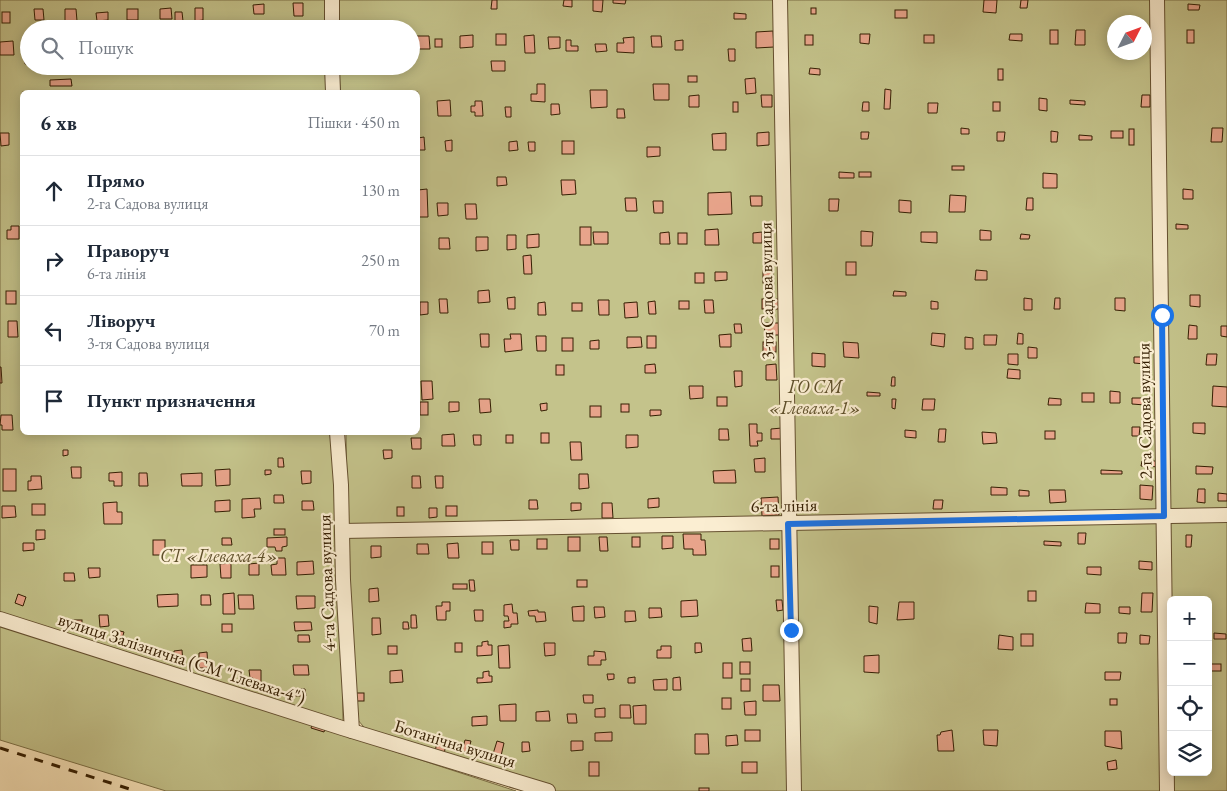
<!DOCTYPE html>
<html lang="uk">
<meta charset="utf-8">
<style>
:root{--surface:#fff;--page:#f6f6f7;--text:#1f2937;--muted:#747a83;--line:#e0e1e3}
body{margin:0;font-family:"EB Garamond",serif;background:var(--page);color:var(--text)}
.controls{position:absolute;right:15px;bottom:15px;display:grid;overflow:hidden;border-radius:8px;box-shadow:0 2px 12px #0003}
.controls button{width:45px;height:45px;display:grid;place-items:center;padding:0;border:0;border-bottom:1px solid var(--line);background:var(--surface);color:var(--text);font:25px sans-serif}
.compass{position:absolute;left:1107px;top:15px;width:45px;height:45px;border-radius:50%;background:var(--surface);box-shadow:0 2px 12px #0003;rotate:48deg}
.stop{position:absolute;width:15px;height:15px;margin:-11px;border:4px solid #1a73e8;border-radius:50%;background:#fff}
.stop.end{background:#1a73e8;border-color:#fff;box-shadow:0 1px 5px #0008}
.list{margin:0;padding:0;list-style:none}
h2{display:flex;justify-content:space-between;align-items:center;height:65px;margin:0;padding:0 20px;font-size:21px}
h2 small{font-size:16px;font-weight:400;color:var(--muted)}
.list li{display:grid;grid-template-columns:32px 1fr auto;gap:15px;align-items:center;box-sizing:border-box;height:70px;padding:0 20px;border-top:1px solid var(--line)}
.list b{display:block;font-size:19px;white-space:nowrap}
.list p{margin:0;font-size:16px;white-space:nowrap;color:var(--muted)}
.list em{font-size:16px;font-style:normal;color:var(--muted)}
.icon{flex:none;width:28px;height:28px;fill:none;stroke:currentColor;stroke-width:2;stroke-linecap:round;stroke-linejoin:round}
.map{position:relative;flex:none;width:1227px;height:791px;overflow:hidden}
.search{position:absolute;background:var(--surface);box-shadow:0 2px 12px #0003;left:20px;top:20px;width:400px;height:55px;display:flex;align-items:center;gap:12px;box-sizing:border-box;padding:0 18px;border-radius:28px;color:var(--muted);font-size:19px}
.panel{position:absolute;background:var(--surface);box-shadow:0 2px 12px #0003;left:20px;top:90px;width:400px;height:345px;border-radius:8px}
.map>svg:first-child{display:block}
.green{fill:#c4c38b;stroke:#7c7046;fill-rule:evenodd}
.building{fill:#e8a48b;stroke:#341e02}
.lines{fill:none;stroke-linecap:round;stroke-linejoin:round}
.minor-casing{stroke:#655030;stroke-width:16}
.minor{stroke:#fbeed2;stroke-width:14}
.rail{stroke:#341e02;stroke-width:3;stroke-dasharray:9 9;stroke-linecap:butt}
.route{stroke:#1a73e8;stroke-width:6}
.labels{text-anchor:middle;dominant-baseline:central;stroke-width:4.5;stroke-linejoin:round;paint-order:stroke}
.street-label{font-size:18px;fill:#341e02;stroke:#fbeed2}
.park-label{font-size:18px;font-style:italic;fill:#5f502b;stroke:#fbeed2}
</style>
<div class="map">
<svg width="1227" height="791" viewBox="0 0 1227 791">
<rect width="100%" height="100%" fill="#f9e5ba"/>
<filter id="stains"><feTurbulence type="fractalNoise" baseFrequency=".004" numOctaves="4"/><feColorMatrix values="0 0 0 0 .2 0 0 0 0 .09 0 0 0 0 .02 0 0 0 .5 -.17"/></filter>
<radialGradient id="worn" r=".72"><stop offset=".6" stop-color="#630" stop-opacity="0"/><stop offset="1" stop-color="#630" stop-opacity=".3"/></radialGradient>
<!-- green -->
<g class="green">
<polygon points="0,0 334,0 334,29 29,29 29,66 335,66 335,92 22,92 22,432 339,433 343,721 0,617"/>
<path d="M338 0H1227V791H547L369 733 351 712 346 433 418 432V92H340L339 66H411V29H339ZM1114 22H1144V52H1114ZM1171 600H1208V772H1171Z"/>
<polygon points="0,625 160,675 516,791 166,791 0,740"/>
</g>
<!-- building -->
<g class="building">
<polygon points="492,0 497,0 497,9 491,9"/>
<polygon points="564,0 572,0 572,7 563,6"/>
<polygon points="593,0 603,0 602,12 593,11"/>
<polygon points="613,0 626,0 625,4 613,3"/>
<polygon points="984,0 997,0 996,13 983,12"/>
<polygon points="1021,0 1028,0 1027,8 1020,8"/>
<polygon points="293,3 303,3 303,16 294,16"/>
<polygon points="264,4 264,14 254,14 253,5"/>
<polygon points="1188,4 1200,5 1199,10 1188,10"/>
<polygon points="171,8 172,19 160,19 160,9"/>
<polygon points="195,8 203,8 203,20 195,21"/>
<rect x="811" y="8" width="5" height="6"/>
<polygon points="34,9 43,9 44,20 35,20"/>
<polygon points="65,9 76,9 77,21 65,21"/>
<rect x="127" y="9" width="11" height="11"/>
<rect x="895" y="10" width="12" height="8"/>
<rect x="2" y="12" width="8" height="11"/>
<polygon points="108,12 108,20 97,21 96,13"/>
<polygon points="175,12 182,12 183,21 175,21"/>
<polygon points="734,13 746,14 746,19 734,19"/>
<rect x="1050" y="30" width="8" height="14"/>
<polygon points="1076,30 1085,30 1085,45 1075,45"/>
<rect x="1187" y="30" width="7" height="13"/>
<polygon points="773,31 774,47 756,48 756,32"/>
<polygon points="1109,33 1114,33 1114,41 1109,40"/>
<rect x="496" y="34" width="10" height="11"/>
<polygon points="860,34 870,34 869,44 860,43"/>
<polygon points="1010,34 1022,34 1022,41 1009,40"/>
<polygon points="473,35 473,47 460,48 460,36"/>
<polygon points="534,35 535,53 525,53 524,36"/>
<rect x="805" y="35" width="8" height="10"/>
<rect x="924" y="35" width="10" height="8"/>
<polygon points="412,36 429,36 430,49 412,49"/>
<polygon points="651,36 661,36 662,47 652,47"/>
<polygon points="548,37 560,37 560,48 549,49"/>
<polygon points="634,37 634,53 617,52 617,43 624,43 623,38"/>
<rect x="435" y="39" width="7" height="8"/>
<polygon points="566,40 571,40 571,46 578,46 578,51 566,51"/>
<polygon points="683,40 683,50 675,50 675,41"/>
<polygon points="13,41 14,55 0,55 0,42"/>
<polygon points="29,42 29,64 25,64 24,43"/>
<polygon points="595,44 606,44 607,51 596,52"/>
<polygon points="728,49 735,49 735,61 729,61"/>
<polygon points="491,61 505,61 505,71 492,71"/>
<polygon points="266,66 278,66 278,71 266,72"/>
<polygon points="810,68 820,69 820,75 809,74"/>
<rect x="998" y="69" width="5" height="11"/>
<rect x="688" y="76" width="9" height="6"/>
<polygon points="755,78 756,93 746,94 745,79"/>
<polygon points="71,79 72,86 50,86 50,80"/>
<polygon points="537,84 545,84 545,102 531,101 531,94 537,94"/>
<polygon points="653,84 669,84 669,100 654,100"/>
<polygon points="885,89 891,90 890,109 884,109"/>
<polygon points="590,90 607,90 607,107 591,108"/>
<polygon points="699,95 699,107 689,107 689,96"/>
<polygon points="761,95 772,95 772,107 762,107"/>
<polygon points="1142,95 1150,95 1150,107 1141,107"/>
<polygon points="1039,98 1047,99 1047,111 1039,110"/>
<polygon points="450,100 451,116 438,116 437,101"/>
<polygon points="1070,100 1085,101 1085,105 1070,104"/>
<polygon points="475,101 482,101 483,116 475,116 475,112 471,112 471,106 475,106"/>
<rect x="733" y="102" width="5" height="10"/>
<polygon points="863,102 869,102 869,111 862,111"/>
<rect x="993" y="102" width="7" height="9"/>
<polygon points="928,103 938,103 937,113 928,113"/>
<polygon points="551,104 559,104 560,114 551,115"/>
<polygon points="505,107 511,107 511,117 506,117"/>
<polygon points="617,109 624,109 625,118 617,118"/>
<polygon points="961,128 969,129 969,134 961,134"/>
<polygon points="1212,128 1223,128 1222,142 1211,142"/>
<rect x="1129" y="129" width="5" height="16"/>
<polygon points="1051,131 1058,132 1057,142 1051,142"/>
<rect x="1111" y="131" width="12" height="7"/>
<polygon points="769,132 769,145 757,146 757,133"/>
<polygon points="861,132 869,132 868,139 861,139"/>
<polygon points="997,132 1005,132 1004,141 997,141"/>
<polygon points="0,133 9,133 9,145 1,146"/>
<polygon points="726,133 726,150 713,150 712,134"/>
<polygon points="1079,135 1092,136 1092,140 1079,140"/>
<polygon points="424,137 425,150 418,150 418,138"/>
<polygon points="452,140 452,151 446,151 445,141"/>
<polygon points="517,141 518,150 509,151 509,142"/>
<rect x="562" y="141" width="12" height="13"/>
<polygon points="528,142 535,142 535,151 529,151"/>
<polygon points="647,147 660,147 660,156 647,157"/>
<rect x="952" y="166" width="12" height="4"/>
<polygon points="839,172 854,173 854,178 839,178"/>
<rect x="859" y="172" width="12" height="5"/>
<polygon points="1043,173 1057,174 1057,188 1043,188"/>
<polygon points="497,177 506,177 507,185 497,186"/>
<polygon points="561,180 575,180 576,194 562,195"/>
<polygon points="427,189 428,217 418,217 418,190"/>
<polygon points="1183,189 1193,190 1193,199 1183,199"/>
<polygon points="731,192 732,214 708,215 708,193"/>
<polygon points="950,195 966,196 965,212 949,212"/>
<polygon points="750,196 762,196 762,206 751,206"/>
<polygon points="625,198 636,198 637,211 626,211"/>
<polygon points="1027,198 1033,198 1033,210 1026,210"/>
<polygon points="829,199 839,199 838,211 829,211"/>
<polygon points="899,200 911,201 911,213 899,212"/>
<polygon points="653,201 663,201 663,213 654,213"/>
<polygon points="437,203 448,203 448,215 438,216"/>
<polygon points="465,204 476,204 477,219 466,219"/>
<polygon points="1176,224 1188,225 1188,229 1176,229"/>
<polygon points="11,226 19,226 19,239 7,239 7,230 11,230"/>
<rect x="580" y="227" width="11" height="18"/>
<polygon points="718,229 719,245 705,245 705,230"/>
<polygon points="980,230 991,231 991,240 980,240"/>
<polygon points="861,231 873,232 872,246 861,246"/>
<polygon points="593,232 608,232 608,244 594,244"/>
<polygon points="669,232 670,244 660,244 660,233"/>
<polygon points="762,232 762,243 753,243 753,233"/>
<polygon points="921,232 937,232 937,243 921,242"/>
<rect x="678" y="233" width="9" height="11"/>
<polygon points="539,234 539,247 527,248 527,235"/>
<polygon points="1021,234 1030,235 1029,239 1020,239"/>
<polygon points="507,235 516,235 516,249 507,250"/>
<polygon points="476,237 488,237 488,250 476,251"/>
<polygon points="439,238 449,238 450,249 439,249"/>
<polygon points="531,255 532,274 524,274 523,256"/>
<rect x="846" y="262" width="10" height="13"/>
<polygon points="976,270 987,271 987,280 975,280"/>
<rect x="763" y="271" width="10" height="12"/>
<polygon points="715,272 727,272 727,280 715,281"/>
<rect x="695" y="273" width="9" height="10"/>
<polygon points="489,290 490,302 478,303 478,291"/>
<rect x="6" y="291" width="10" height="13"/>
<polygon points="894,291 906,292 906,296 893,296"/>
<polygon points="1190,295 1200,295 1200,307 1190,306"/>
<polygon points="515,297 515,309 508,309 507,298"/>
<polygon points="1024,298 1032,299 1032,310 1024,310"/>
<polygon points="1055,298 1060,298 1060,309 1054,309"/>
<polygon points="1115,298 1125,298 1125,311 1115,310"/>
<polygon points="439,299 447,299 448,313 440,313"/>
<rect x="762" y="299" width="17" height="10"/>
<polygon points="598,300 609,300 609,315 599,315"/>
<polygon points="704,300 713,300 714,313 705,313"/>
<polygon points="655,301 656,314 649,314 648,302"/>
<rect x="679" y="301" width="10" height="8"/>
<polygon points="931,301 938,302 938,309 931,309"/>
<polygon points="420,302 428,302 428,314 420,315"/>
<polygon points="545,302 546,315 538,315 538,303"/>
<polygon points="637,302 638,317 625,318 624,303"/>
<rect x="572" y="303" width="10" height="8"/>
<polygon points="8,321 17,321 18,337 8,337"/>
<polygon points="764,323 779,323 779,335 765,335"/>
<polygon points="734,324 741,324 742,333 735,333"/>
<polygon points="1189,325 1197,326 1197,339 1188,339"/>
<polygon points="1221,326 1227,326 1227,337 1221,336"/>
<polygon points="932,333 945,334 944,347 931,345"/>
<polygon points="1018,333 1023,334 1023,344 1017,344"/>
<polygon points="480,334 489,334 489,347 481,347"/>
<polygon points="510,334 521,334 522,350 505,352 504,339 511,339"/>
<polygon points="731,334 731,347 720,347 719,335"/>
<polygon points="984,335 997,335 996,345 984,345"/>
<polygon points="536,336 546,336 546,351 537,351"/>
<rect x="647" y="336" width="9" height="12"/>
<polygon points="627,337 641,337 642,347 627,348"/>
<polygon points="965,337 973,338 973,349 965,349"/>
<rect x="562" y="338" width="11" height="13"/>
<polygon points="599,340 599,349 590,349 590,341"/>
<rect x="763" y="342" width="13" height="10"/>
<polygon points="843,342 858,343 859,358 844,357"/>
<polygon points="1028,347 1037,348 1037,358 1028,358"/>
<polygon points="812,353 825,354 825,367 812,366"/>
<polygon points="1008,354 1018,354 1018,365 1008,364"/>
<polygon points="1207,354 1217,354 1216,365 1206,365"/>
<polygon points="1134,357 1145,357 1145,364 1134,363"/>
<polygon points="655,364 656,373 645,373 645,365"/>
<polygon points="776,364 777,380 766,380 766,365"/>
<rect x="556" y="365" width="8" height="10"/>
<polygon points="0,367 1,367 2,383 0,383"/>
<polygon points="1008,369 1020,370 1020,379 1007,378"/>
<polygon points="734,371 742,371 742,386 735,387"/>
<polygon points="892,377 895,377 895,386 891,386"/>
<polygon points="421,381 432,381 433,399 422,400"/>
<polygon points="689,386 703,386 703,398 690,399"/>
<polygon points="1213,386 1227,387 1227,407 1212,406"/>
<polygon points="1110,391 1120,392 1120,403 1110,403"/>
<polygon points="867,392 880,393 880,396 867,396"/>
<rect x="1082" y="393" width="12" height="9"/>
<rect x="717" y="397" width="10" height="9"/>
<polygon points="1049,398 1061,399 1061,405 1048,405"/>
<polygon points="1132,398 1145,398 1145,405 1132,404"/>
<polygon points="479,399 490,399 491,412 480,413"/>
<polygon points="892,399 896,399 895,409 892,408"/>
<polygon points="923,399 935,399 934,410 922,410"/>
<rect x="420" y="402" width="8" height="13"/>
<polygon points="449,402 459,402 459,411 449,412"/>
<polygon points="547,403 547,410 541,411 540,404"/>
<rect x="621" y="404" width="8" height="8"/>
<rect x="590" y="406" width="11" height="11"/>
<polygon points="650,410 661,410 661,415 650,416"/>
<polygon points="1,415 12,415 13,430 2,430 2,425 0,425"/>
<polygon points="1193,423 1205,423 1205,434 1193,433"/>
<polygon points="749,424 757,424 757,433 762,433 762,441 757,441 758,446 750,446"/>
<polygon points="1132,427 1140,427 1139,436 1132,436"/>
<polygon points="782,428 782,439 771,439 771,429"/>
<polygon points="719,429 728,429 729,440 719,440"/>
<polygon points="939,429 946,429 945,442 938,442"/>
<polygon points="905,430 916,431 916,438 905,437"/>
<rect x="1045" y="431" width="10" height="8"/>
<polygon points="982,432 996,433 997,443 983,444"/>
<rect x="541" y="433" width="8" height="10"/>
<polygon points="454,434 455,446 442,446 442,435"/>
<polygon points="473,435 481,435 481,445 474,445"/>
<rect x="506" y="435" width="7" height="8"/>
<polygon points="626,435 638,435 638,447 626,448"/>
<polygon points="411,438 421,438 421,449 412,449"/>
<polygon points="570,442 581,442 582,460 571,460"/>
<polygon points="63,450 68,450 68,455 63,456"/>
<polygon points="383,450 392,450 392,458 384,459"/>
<polygon points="278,458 283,458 284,467 278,467"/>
<polygon points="765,458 765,472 755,472 754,459"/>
<polygon points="1142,461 1161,461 1161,467 1141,466"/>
<polygon points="1196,466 1213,467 1212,474 1196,474"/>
<polygon points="71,467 81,467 81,478 72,478"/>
<rect x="3" y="469" width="13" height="22"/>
<polygon points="230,469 230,485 216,486 215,470"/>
<polygon points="265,470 271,470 271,474 265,475"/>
<polygon points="735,470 736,483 714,483 713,471"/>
<polygon points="1101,470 1122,471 1122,474 1101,474"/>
<polygon points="301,471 311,471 311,483 302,484"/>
<polygon points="122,472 122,486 114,486 114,481 109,481 109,473"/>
<polygon points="139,473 147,473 148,486 139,486"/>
<polygon points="202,473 202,486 182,486 181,474"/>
<polygon points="579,474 588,474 589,488 579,489"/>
<polygon points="31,476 41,476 42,489 28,490 28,481 31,481"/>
<polygon points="412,476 420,476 421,488 412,488"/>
<polygon points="435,476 443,476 443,488 436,488"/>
<polygon points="1140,485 1153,486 1152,500 1140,499"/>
<polygon points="991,487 1007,488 1007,495 991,495"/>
<polygon points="1198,489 1205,489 1205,503 1197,502"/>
<polygon points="1019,490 1029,491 1029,496 1019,496"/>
<polygon points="1049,490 1065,490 1066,502 1050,503"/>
<polygon points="1218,493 1227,494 1227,501 1218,501"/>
<polygon points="274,495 283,495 284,503 274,503"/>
<polygon points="778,497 779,515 762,516 761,498"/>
<polygon points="260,498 261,509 254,509 255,517 242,518 242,499"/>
<polygon points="659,498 659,507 648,508 648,499"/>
<polygon points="230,500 230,511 215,512 215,501"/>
<polygon points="529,500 537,500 538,509 529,509"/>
<polygon points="934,500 943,500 942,509 933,509"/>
<polygon points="302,501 313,501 314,510 302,510"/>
<polygon points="117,502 117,512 122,512 122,524 104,524 103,503"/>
<polygon points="571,503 581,503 581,510 571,511"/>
<polygon points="602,503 612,503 613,518 602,518"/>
<rect x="32" y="504" width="13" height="11"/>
<polygon points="2,506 15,506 16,517 2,518"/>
<rect x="446" y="506" width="11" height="10"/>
<rect x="397" y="507" width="7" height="9"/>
<polygon points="429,508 437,508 437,517 429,518"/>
<rect x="274" y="529" width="11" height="6"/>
<polygon points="36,530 45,530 45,539 36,540"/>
<polygon points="1078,533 1086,533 1085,544 1078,544"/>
<polygon points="683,534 701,534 701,540 705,540 706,555 693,555 693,549 684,549"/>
<polygon points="1186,535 1192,535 1191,547 1186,547"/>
<polygon points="662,536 673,536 673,548 662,549"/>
<polygon points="287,537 287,546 282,547 282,551 276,551 275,547 267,547 267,538"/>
<rect x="568" y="537" width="12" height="14"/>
<polygon points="599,537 607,537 608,551 600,551"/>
<rect x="632" y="537" width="8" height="10"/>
<polygon points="222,538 231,538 232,545 222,545"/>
<rect x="537" y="539" width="10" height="10"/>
<rect x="770" y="539" width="9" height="10"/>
<rect x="153" y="540" width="12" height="15"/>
<polygon points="510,540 519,540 519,550 511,550"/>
<polygon points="1044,541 1061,542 1061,546 1044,545"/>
<rect x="482" y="542" width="11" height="12"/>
<polygon points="23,543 34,543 34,550 23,551"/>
<polygon points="458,543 459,558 448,558 447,544"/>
<polygon points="417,544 428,544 429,554 417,554"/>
<polygon points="371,546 381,546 381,557 371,558"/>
<polygon points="277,558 285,558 286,575 272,575 271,565 277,564"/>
<polygon points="313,561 314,574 297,575 297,562"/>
<polygon points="1139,561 1152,562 1152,570 1139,569"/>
<polygon points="231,563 231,578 221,578 220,564"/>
<polygon points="259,563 259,575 249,575 249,564"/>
<polygon points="191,565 207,565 207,577 191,578"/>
<rect x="771" y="566" width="8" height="11"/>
<polygon points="1087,567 1101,567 1101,575 1087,574"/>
<polygon points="88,568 100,568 100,577 89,578"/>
<polygon points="64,573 74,573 75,581 64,581"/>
<polygon points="469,580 474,580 475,591 470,591"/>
<rect x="577" y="580" width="10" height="7"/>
<rect x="453" y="584" width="14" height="5"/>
<polygon points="327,586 334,586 334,593 328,594"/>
<polygon points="378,588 379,601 369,602 369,589"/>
<rect x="1028" y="591" width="8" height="10"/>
<polygon points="234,593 235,614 223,614 223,594"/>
<polygon points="1142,593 1153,593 1152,612 1141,612"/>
<polygon points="18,594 26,597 23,606 15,603"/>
<polygon points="178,594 178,606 158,607 157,595"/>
<polygon points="201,595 210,595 211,605 201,605"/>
<polygon points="238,595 253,595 254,609 239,609"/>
<polygon points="296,596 315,596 315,608 297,609"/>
<polygon points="697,600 698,616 681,617 681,601"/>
<polygon points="776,600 782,600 783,610 777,611"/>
<polygon points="442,602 450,602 450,611 446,611 446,620 437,620 436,606 442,606"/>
<polygon points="899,602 914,602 914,619 897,620"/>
<polygon points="1086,603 1100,604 1100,613 1085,613"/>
<polygon points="512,604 513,613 517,613 518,624 511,624 511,627 504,628 504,621 509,621 508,616 504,616 504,605"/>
<polygon points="584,606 584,621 573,621 572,607"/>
<polygon points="869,606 878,607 877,624 869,622"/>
<polygon points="594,607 604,607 605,617 595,618"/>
<polygon points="1119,607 1130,607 1130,614 1119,613"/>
<polygon points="649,608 661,608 662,617 649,618"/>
<polygon points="474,610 483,610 483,621 475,621"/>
<polygon points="538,610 538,612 545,612 546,621 536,622 535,616 529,616 528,611"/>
<polygon points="625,611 635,611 636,621 625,622"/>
<polygon points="99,615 108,615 109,626 100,627"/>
<polygon points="411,615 416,615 417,628 411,628"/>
<polygon points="372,618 380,618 381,634 372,635"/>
<rect x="70" y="620" width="12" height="8"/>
<polygon points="294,622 311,622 312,630 295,631"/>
<polygon points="403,622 408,622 409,629 403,629"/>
<rect x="222" y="624" width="10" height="8"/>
<polygon points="116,630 124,632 121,642 113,640"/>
<polygon points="1118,633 1127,633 1126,643 1118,643"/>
<polygon points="1214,633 1226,634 1226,639 1214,639"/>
<rect x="1021" y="634" width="12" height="12"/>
<polygon points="298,635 309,635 310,642 298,642"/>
<polygon points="999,635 1013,637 1013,650 998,649"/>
<polygon points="1140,635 1150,636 1149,644 1140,644"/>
<polygon points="751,638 752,651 743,651 742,639"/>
<polygon points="488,641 488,645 492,645 492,655 477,656 477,646 482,646 482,642"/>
<rect x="455" y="643" width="7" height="9"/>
<polygon points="544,643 555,643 555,655 545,656"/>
<polygon points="695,643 701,643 702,652 695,653"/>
<polygon points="509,645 510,668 499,668 498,646"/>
<rect x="388" y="646" width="9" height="8"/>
<polygon points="661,646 671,646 671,658 657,658 657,650 661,650"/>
<polygon points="182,650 183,663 174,663 174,651"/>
<polygon points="594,651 605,652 606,660 601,660 601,665 588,665 588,656 594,656"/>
<polygon points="207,652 208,668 199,668 199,653"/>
<polygon points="879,655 879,673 864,672 864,656"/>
<rect x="740" y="662" width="10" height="12"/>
<rect x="723" y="663" width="9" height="15"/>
<rect x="1211" y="664" width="10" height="7"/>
<polygon points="293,665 308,665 309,675 294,675"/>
<polygon points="249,670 261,670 261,684 253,684 253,678 250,678"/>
<polygon points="402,670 403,682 390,683 390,671"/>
<polygon points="489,671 489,676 492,676 492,682 477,683 477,678 483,678 483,672"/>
<polygon points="1105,672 1121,672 1120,680 1105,680"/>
<polygon points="607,674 614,674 614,679 608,680"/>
<polygon points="635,677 635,683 628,683 628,678"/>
<polygon points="680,677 681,690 673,690 673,678"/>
<polygon points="667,679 667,690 654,690 653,680"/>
<rect x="741" y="679" width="9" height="12"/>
<polygon points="763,685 779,685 780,701 763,701"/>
<polygon points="293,689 305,689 306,696 294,696"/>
<rect x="355" y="693" width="9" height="8"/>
<polygon points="583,695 593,695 593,703 584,703"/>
<rect x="722" y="698" width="9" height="11"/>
<rect x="1110" y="699" width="7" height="6"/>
<polygon points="756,701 756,715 745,715 744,702"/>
<polygon points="516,704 516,721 500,721 499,705"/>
<polygon points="620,705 630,705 631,718 620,718"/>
<polygon points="646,705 646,724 634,724 633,706"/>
<polygon points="605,708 605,717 595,717 595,709"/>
<polygon points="549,711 550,721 536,721 536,712"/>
<polygon points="567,714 576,714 577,723 568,723"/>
<polygon points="487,716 487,725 472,726 472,717"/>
<polygon points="313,722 326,726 324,732 311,728"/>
<rect x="745" y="730" width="15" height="11"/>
<polygon points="952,730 954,751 938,751 937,735 940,735 941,732"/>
<polygon points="983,730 998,730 997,746 984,745"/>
<polygon points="1105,731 1121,731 1122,749 1105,746"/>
<polygon points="612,732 612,741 595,741 595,733"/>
<polygon points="695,734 708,734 709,754 695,754"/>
<polygon points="737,735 738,745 726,746 726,736"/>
<polygon points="465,740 471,741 468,752 462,751"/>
<polygon points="497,741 504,743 501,756 493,754"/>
<polygon points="571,741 583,741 583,750 571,751"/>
<polygon points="522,742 529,742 530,751 522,752"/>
<polygon points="437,743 446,745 443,758 434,755"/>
<polygon points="1116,760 1117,769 1108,770 1107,762"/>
<rect x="589" y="762" width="10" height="14"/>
<rect x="742" y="762" width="15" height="11"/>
<rect x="699" y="788" width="10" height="3"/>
</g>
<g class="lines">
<defs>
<g id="minor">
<polyline points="780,0 794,791"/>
<polyline points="1157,0 1167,791"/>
<polyline points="332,29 332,0"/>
<polyline points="332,66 333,92"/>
<polyline points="337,432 341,485 343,580 352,731"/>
<polyline points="342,531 1227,515"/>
<polyline points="0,619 342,728 548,791"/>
</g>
</defs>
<!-- minor casing -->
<use href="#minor" class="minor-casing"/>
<!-- minor -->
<use href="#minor" class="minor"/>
<!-- rail -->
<polyline class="rail" points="0,748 136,791"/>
</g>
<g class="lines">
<!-- route -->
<polyline class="route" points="791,630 788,524 1164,516 1162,315"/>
</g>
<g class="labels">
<!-- street labels -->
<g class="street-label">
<text transform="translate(766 291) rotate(-91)">3-тя Садова вулиця</text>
<text transform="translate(1144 411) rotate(-91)">2-га Садова вулиця</text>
<text transform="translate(784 505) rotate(-1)">6-та лінія</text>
<text transform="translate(326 583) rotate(-92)">4-та Садова вулиця</text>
<text transform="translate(182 658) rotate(18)">вулиця Залізнична (СМ "Глеваха-4")</text>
<text transform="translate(455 743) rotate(17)">Ботанічна вулиця</text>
</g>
<!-- park labels -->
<g class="park-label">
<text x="815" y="386">ГО СМ<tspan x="815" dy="21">«Глеваха-1»</tspan></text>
<text x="219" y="555">СТ «Глеваха-4»</text>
</g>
</g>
<rect width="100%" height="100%" filter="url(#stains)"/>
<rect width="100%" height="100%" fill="url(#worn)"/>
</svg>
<div class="controls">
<button>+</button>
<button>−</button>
<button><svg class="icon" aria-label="locate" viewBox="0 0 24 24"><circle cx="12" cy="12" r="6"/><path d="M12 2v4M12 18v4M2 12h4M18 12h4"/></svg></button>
<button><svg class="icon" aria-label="layers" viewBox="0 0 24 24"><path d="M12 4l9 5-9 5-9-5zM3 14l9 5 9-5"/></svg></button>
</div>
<svg class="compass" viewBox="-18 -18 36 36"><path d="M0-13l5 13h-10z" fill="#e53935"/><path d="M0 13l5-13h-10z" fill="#747a83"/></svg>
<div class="stop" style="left:1162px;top:315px"></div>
<div class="stop end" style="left:791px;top:630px"></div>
<div class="search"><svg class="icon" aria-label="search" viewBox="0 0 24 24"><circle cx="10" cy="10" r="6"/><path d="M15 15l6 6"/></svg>Пошук</div>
<section class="panel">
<h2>6 хв<small>Пішки · 450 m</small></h2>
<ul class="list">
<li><svg class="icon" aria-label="ahead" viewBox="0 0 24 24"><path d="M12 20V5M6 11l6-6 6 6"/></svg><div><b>Прямо</b><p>2-га Садова вулиця</p></div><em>130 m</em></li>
<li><svg class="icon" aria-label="right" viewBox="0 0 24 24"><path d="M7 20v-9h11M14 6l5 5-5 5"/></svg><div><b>Праворуч</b><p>6-та лінія</p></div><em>250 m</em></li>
<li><svg class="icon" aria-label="left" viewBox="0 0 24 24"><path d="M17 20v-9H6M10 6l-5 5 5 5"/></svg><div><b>Ліворуч</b><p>3-тя Садова вулиця</p></div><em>70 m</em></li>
<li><svg class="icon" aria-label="arrive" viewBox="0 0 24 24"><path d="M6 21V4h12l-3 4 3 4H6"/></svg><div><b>Пункт призначення</b></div></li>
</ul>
</section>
</div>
